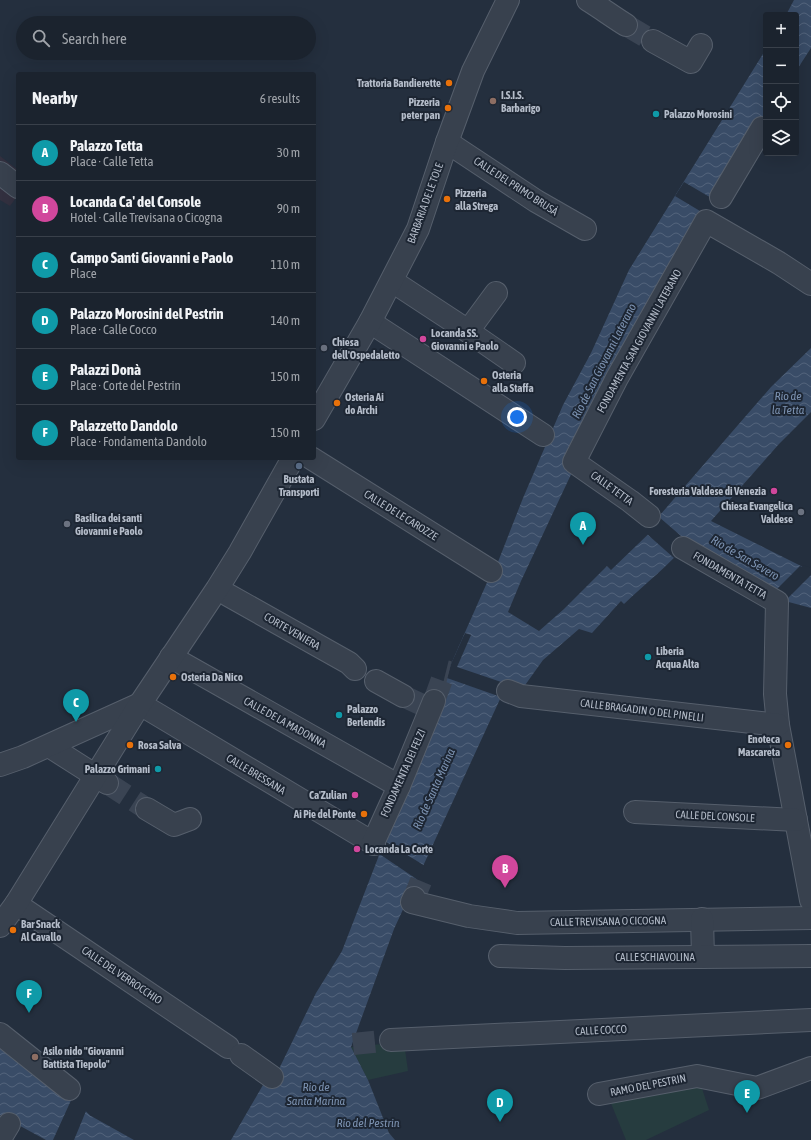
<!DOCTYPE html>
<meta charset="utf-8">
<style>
:root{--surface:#1b232e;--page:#282f3a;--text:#f1f3f6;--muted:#a0a4aa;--line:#39404a;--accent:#bca0f2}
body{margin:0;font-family:"Asap Condensed",sans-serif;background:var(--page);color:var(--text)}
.controls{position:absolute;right:12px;top:12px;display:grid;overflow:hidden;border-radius:4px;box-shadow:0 4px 16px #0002}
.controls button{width:36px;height:36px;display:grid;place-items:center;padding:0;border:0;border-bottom:1px solid var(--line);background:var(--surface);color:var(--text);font:20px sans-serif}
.you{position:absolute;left:517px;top:417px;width:14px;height:14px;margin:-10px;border:3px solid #fff;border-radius:50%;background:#1a73e8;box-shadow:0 0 0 6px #1a73e833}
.badge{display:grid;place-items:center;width:26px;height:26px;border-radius:50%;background:var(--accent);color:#fff;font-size:13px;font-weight:700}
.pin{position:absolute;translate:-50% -33px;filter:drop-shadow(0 1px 2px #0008)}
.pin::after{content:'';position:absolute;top:21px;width:14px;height:12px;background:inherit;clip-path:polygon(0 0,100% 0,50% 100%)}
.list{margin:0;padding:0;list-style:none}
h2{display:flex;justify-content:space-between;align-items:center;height:52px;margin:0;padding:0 16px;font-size:17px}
h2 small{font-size:13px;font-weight:400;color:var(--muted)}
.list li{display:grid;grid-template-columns:26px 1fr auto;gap:12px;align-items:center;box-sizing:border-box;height:56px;padding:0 16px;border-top:1px solid var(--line)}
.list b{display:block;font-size:15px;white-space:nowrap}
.list p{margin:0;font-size:13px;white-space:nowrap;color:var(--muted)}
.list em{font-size:13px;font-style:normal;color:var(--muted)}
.icon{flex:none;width:22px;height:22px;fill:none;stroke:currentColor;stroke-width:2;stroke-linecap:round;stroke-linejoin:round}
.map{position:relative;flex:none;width:811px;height:1140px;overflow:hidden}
.search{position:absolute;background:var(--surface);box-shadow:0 4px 16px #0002;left:16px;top:16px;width:300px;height:44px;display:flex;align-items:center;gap:10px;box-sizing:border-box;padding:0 14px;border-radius:22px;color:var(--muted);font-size:15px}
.panel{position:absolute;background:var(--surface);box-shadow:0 4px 16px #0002;left:16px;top:72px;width:300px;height:388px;border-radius:4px}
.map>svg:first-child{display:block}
.medical{fill:#32303f}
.green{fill:#263c3f}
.water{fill:url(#water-waves)}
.pier{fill:#242f3e}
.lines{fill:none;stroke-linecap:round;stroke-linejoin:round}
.minor-tunnel{stroke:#3a4453;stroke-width:22;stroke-dasharray:22 11;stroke-linecap:butt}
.minor-casing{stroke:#565f6c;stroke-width:24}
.minor{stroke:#38414e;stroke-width:22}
.food-dot{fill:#e8710a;stroke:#1d2633;stroke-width:1.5}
.education-dot{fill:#8d6e63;stroke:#1d2633;stroke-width:1.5}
.culture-dot{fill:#0f9aa8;stroke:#1d2633;stroke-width:1.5}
.hotel-dot{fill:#d1479c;stroke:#1d2633;stroke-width:1.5}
.worship-dot{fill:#6b7280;stroke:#1d2633;stroke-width:1.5}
.service-dot{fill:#5c6f8a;stroke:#1d2633;stroke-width:1.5}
.labels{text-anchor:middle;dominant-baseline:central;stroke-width:4;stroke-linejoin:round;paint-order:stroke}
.poi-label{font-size:11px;font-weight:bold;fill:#b4bcc9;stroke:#1d2633;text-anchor:start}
.street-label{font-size:11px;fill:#b4bcc9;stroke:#1d2633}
.water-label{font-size:12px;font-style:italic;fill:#7c92b1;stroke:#1d2633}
</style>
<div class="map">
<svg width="811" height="1140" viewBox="0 0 811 1140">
<defs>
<pattern id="water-waves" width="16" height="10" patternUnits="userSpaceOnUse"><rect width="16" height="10" fill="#394c67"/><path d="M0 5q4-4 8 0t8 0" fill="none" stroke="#53647b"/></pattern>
</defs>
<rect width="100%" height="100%" fill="#242f3e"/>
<!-- medical -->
<polygon class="medical" points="0,156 18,170 18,195 10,206 0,200"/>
<!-- green -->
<g class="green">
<polygon points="404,1042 408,1071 368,1080 351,1047"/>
<polygon points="699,1079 709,1110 646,1140 626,1140 608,1096"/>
</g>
<!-- water -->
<g class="water">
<polygon points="794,0 811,0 811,48 796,71 796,15 786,15"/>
<path d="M766 49V116L717 194 575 466 521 581 508 612 539 631 564 609 607 566 611 570 662 521 659 517 660 515 771 387 811 348V412L779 444 711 521 811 571V608L785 601 688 543C669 565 646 583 624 604L621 601 592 633 579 629 543 660 523 688 501 697 394 929 351 1047 368 1080 389 1133 395 1140H231L267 1078 277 1073 316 993 342 951 438 703 451 664 489 578 496 567 523 498 563 405 591 353 629 270Z"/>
<polygon points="0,1041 71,1097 91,1116 134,1140 46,1140 0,1115"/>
</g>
<!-- pier -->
<g class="pier">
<polygon points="684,182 713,199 718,195 704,220 705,214 675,196"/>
<polygon points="659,513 660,515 659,517 688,542 674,558 647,534 660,520 657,518"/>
<polygon points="803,565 811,568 811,575 785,601 771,595 800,566 802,567"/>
<polygon points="465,633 471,635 457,667 510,685 501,697 447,678 451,664"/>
<polygon points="383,840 425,866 418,880 378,853"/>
<polygon points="73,1096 92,1114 91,1116 86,1111 74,1140 53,1140"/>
</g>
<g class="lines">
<!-- minor-tunnel -->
<g class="minor-tunnel">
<polyline points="626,25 653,41"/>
<polyline points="403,696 431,709"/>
<polyline points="434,701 445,671 449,672"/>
<polyline points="107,783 147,809"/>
<polyline points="414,898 421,881"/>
<polyline points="353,1044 391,1040"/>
</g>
<defs>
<g id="minor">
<path d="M588 0C601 8 613 17 626 25"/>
<polyline points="653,41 691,62 701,45"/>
<polyline points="447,142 536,201 585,229"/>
<polyline points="0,173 18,187"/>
<polyline points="721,197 762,128"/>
<polyline points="392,281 459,325 514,363"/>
<polyline points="370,322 543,435"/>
<polyline points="468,331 496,293"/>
<polyline points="314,419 370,322 418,229 447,142 473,71 508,0"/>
<polyline points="311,458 491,571"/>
<polyline points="649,516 630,501 574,462 617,378 706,221 779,263 811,284"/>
<polyline points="683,548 777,602 775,694 778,725 811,900"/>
<polyline points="228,595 349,663 355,669"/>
<polyline points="171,657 399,786"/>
<polyline points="376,681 403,696"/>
<polyline points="508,691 521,696 778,725"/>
<polyline points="49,746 107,783"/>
<polyline points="0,765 23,757 140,704 373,843"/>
<polyline points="147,809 174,825 190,819"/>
<polyline points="635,812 796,820"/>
<polyline points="374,844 373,843 399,786 434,701"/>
<polyline points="414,898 412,902 469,916 517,923 811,918"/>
<polyline points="16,904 228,1047"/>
<polyline points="702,919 703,957"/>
<polyline points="0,926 16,904 140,704 217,589 240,552 293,458"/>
<polyline points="500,956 565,958 811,956"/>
<polyline points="0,1034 69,1089"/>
<polyline points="391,1040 811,1020"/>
<polyline points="241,1055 272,1077"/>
<polyline points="599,1094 697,1076 757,1088 811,1068"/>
<polyline points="0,1139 9,1124"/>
</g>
</defs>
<!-- minor casing -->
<use href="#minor" class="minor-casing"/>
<!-- minor -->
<use href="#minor" class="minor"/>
</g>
<!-- markers -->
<g class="food-dot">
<circle cx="449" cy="83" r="4"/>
<circle cx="448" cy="108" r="4"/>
<circle cx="447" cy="199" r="4"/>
<circle cx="484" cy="381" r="4"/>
<circle cx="337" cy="403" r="4"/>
<circle cx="173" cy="677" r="4"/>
<circle cx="130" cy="745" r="4"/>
<circle cx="788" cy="745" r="4"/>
<circle cx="364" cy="814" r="4"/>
<circle cx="13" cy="930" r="4"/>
</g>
<g class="education-dot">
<circle cx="493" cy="101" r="4"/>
<circle cx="35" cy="1057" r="4"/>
</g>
<g class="culture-dot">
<circle cx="656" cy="114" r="4"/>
<circle cx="648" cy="657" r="4"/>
<circle cx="339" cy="715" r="4"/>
<circle cx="158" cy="769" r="4"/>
</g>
<g class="hotel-dot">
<circle cx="423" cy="339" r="4"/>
<circle cx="774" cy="491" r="4"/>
<circle cx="355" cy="795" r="4"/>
<circle cx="357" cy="849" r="4"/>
</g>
<g class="worship-dot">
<circle cx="324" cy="348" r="4"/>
<circle cx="801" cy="512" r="4"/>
<circle cx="67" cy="524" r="4"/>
</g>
<circle class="service-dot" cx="299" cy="466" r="4"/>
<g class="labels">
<!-- poi labels -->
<g class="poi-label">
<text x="441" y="83" text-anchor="end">Trattoria Bandierette</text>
<text x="501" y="95">I.S.I.S.<tspan x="501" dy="13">Barbarigo</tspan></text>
<text x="440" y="102" text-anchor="end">Pizzeria<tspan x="440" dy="13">peter pan</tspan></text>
<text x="664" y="114">Palazzo Morosini</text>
<text x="455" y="193">Pizzeria<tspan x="455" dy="13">alla Strega</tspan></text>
<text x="431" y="333">Locanda SS.<tspan x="431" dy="13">Giovanni e Paolo</tspan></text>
<text x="332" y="342">Chiesa<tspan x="332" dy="13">dell'Ospedaletto</tspan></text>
<text x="492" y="375">Osteria<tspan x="492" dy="13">alla Staffa</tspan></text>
<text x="345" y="397">Osteria Ai<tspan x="345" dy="13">do Archi</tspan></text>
<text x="299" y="479" text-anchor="middle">Bustata<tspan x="299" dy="13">Transporti</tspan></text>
<text x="766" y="491" text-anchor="end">Foresteria Valdese di Venezia</text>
<text x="793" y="506" text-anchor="end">Chiesa Evangelica<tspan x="793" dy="13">Valdese</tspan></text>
<text x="75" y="518">Basilica dei santi<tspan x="75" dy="13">Giovanni e Paolo</tspan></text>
<text x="656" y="651">Liberia<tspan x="656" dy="13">Acqua Alta</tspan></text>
<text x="181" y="677">Osteria Da Nico</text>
<text x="347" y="709">Palazzo<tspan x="347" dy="13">Berlendis</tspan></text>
<text x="780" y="739" text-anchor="end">Enoteca<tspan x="780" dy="13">Mascareta</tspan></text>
<text x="138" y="745">Rosa Salva</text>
<text x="150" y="769" text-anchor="end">Palazzo Grimani</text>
<text x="347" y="795" text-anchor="end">Ca'Zulian</text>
<text x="356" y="814" text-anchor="end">Ai Pie del Ponte</text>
<text x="365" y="849">Locanda La Corte</text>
<text x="21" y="924">Bar Snack<tspan x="21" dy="13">Al Cavallo</tspan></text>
<text x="43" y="1051">Asilo nido "Giovanni<tspan x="43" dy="13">Battista Tiepolo"</tspan></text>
</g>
<!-- street labels -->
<g class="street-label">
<text transform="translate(516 186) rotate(33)">CALLE DEL PRIMO BRUSÀ</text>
<text transform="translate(425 203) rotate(-70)">BARBARIA DE LE TOLE</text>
<text transform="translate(639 341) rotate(-61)">FONDAMENTA SAN GIOVANNI LATERANO</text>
<text transform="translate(612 488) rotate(36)">CALLE TETTA</text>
<text transform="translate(401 515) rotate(32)">CALLE DE LE CAROZZE</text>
<text transform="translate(730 575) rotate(30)">FONDAMENTA TETTA</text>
<text transform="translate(292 631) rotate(30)">CORTE VENIERA</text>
<text transform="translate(642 710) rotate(7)">CALLE BRAGADIN O DEL PINELLI</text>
<text transform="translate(285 722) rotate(29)">CALLE DE LA MADONNA</text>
<text transform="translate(403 773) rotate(-66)">FONDAMENTA DEI FELZI</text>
<text transform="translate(256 774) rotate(31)">CALLE BRESSANA</text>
<text transform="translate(715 816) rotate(3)">CALLE DEL CONSOLE</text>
<text transform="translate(608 921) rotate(-1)">CALLE TREVISANA O CICOGNA</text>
<text x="655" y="957">CALLE SCHIAVOLINA</text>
<text transform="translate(122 975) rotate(34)">CALLE DEL VERROCCHIO</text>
<text transform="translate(601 1030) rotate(-3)">CALLE COCCO</text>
<text transform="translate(648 1085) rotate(-11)">RAMO DEL PESTRIN</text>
</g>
<!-- water labels -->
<g class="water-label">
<text transform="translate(604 361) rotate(-63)">Rio de San Giovanni Laterano</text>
<text x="788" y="396">Rio de<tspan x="788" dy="14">la Tetta</tspan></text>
<text transform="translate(745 558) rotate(30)">Rio de San Severo</text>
<text transform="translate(434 789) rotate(-66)">Rio de Santa Marina</text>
<text x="316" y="1087">Rio de<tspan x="316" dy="14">Santa Marina</tspan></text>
<text x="368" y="1123">Rio del Pestrin</text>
</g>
</g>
</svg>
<div class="controls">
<button>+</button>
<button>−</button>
<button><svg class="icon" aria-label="locate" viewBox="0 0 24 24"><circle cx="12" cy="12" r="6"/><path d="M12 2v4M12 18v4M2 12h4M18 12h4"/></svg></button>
<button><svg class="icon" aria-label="layers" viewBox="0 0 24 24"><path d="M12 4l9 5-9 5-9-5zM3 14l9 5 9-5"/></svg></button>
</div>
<div class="you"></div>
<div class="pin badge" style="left:583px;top:545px;background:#0f9aa8">A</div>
<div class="pin badge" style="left:505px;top:888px;background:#d1479c">B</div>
<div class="pin badge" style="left:76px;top:722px;background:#0f9aa8">C</div>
<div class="pin badge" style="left:500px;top:1122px;background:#0f9aa8">D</div>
<div class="pin badge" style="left:747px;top:1113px;background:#0f9aa8">E</div>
<div class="pin badge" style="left:29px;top:1013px;background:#0f9aa8">F</div>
<div class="search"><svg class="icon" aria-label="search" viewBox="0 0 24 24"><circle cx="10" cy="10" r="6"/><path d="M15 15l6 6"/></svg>Search here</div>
<section class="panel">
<h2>Nearby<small>6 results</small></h2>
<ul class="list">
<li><span class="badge" style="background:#0f9aa8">A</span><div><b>Palazzo Tetta</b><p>Place · Calle Tetta</p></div><em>30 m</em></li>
<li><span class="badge" style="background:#d1479c">B</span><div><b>Locanda Ca' del Console</b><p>Hotel · Calle Trevisana o Cicogna</p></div><em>90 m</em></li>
<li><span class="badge" style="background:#0f9aa8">C</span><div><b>Campo Santi Giovanni e Paolo</b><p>Place</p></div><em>110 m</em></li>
<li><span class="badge" style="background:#0f9aa8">D</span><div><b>Palazzo Morosini del Pestrin</b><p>Place · Calle Cocco</p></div><em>140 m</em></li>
<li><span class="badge" style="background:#0f9aa8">E</span><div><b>Palazzi Donà</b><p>Place · Corte del Pestrin</p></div><em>150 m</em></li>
<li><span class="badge" style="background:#0f9aa8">F</span><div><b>Palazzetto Dandolo</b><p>Place · Fondamenta Dandolo</p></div><em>150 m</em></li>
</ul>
</section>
</div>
